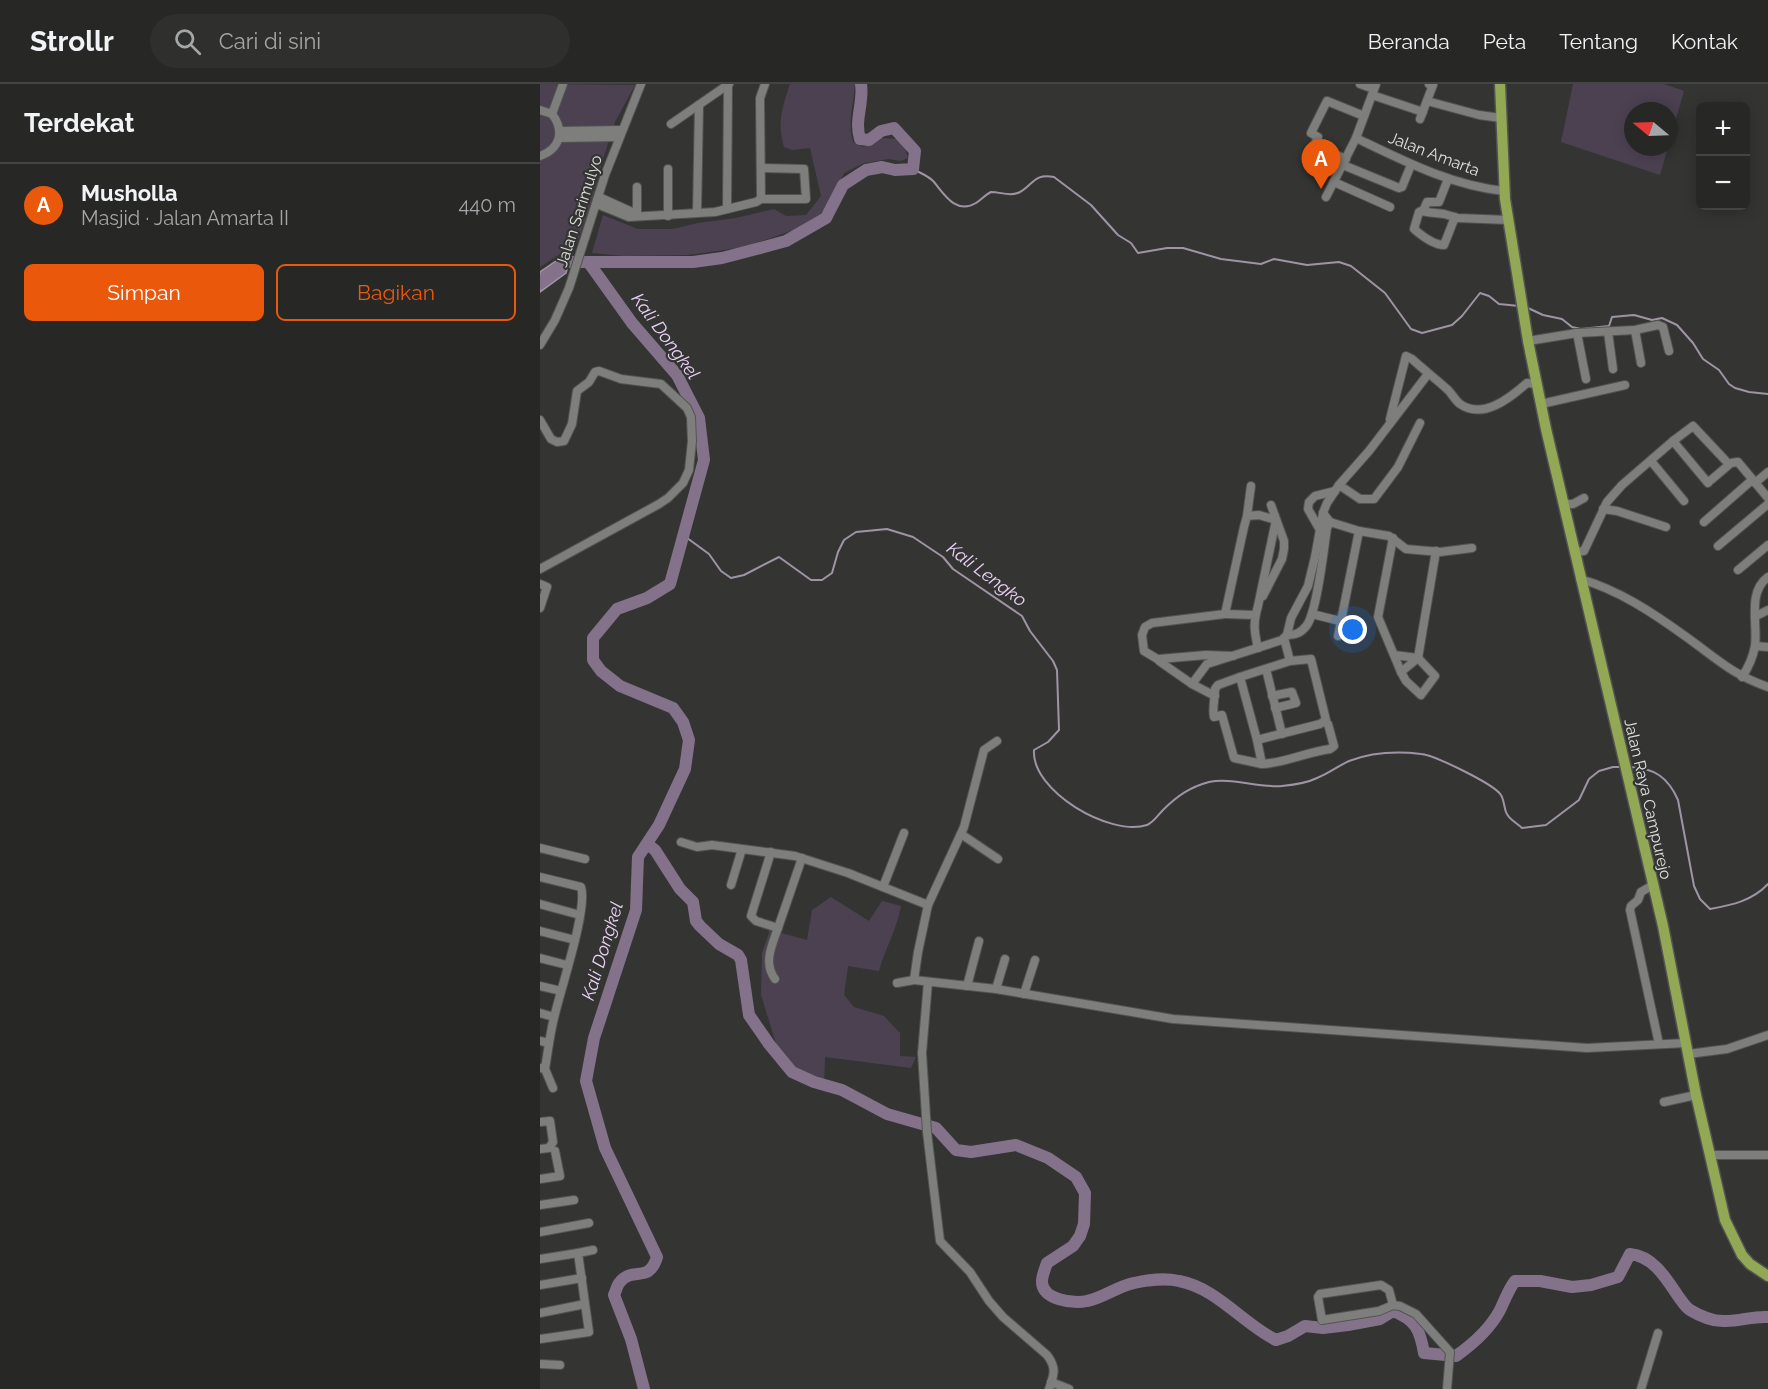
<!DOCTYPE html>
<html lang="id">
<meta charset="utf-8">
<style>
:root{--surface:#272826;--page:#2f302e;--text:#f1f3f6;--muted:#a4a6a7;--line:#434443;--accent:#ea580c}
body{margin:0;font-family:Raleway,sans-serif;background:var(--page);color:var(--text)}
.controls{position:absolute;right:18px;top:18px;display:grid;overflow:hidden;border-radius:9px;box-shadow:0 3px 15px #0003}
.controls button{width:54px;height:54px;display:grid;place-items:center;padding:0;border:0;border-bottom:2px solid var(--line);background:var(--surface);color:var(--text);font:30px sans-serif}
.compass{position:absolute;left:1084px;top:18px;width:54px;height:54px;border-radius:50%;background:var(--surface);box-shadow:0 3px 15px #0003;rotate:289deg}
.you{position:absolute;left:813px;top:546px;width:21px;height:21px;margin:-15px;border:4px solid #fff;border-radius:50%;background:#1a73e8;box-shadow:0 0 0 9px #1a73e833}
.badge{display:grid;place-items:center;width:39px;height:39px;border-radius:50%;background:var(--accent);color:#fff;font-size:20px;font-weight:700}
.pin{position:absolute;translate:-50% -50px;filter:drop-shadow(0 2px 3px #0008)}
.pin::after{content:'';position:absolute;top:32px;width:21px;height:18px;background:inherit;clip-path:polygon(0 0,100% 0,50% 100%)}
.list{margin:0;padding:0;list-style:none}
h2{display:flex;justify-content:space-between;align-items:center;height:78px;margin:0;padding:0 24px;font-size:26px}
h2 small{font-size:20px;font-weight:400;color:var(--muted)}
.list li{display:grid;grid-template-columns:39px 1fr auto;gap:18px;align-items:center;box-sizing:border-box;height:84px;padding:0 24px;border-top:2px solid var(--line)}
.list b{display:block;font-size:22px;white-space:nowrap}
.list p{margin:0;font-size:20px;white-space:nowrap;color:var(--muted)}
.list em{font-size:20px;font-style:normal;color:var(--muted)}
.actions{display:flex;gap:12px;padding:18px 24px}
.actions a{flex:1;padding:14px 0;border:2px solid var(--accent);border-radius:9px;text-align:center;font-size:21px;color:var(--accent)}
.actions .main{background:var(--accent);color:#fff}
.icon{flex:none;width:33px;height:33px;fill:none;stroke:currentColor;stroke-width:2;stroke-linecap:round;stroke-linejoin:round}
.map{position:relative;flex:none;width:1228px;height:1305px;overflow:hidden}
header{display:flex;align-items:center;gap:36px;box-sizing:border-box;height:84px;padding:0 30px;background:var(--surface);border-bottom:2px solid var(--line)}
header strong{font-size:28px}
nav{display:flex;gap:33px;margin-inline-start:auto;font-size:21px}
.search{width:420px;height:54px;background:var(--page);display:flex;align-items:center;gap:15px;box-sizing:border-box;padding:0 21px;border-radius:33px;color:var(--muted);font-size:22px}
main{display:flex}
aside{flex:1;background:var(--surface)}
.map>svg:first-child{display:block}
.green{fill:#4c4151}
.water{fill:#84728b;stroke:#9f93a4;stroke-width:1.5}
.lines{fill:none;stroke-linecap:round;stroke-linejoin:round}
.stream{stroke:#9f93a4;stroke-width:2}
.river{stroke:#84728b;stroke-width:12}
.minor-casing{stroke:#535451;stroke-width:10}
.major-casing{stroke:#535451;stroke-width:13}
.minor{stroke:#7e7f7c;stroke-width:8}
.major{stroke:#92a854;stroke-width:10}
.labels{text-anchor:middle;dominant-baseline:central;stroke-width:4.5;stroke-linejoin:round;paint-order:stroke}
.street-label{font-size:16px;fill:#dfe0de;stroke:#343533}
.water-label{font-size:18px;font-style:italic;fill:#edd2f9;stroke:#343533}
</style>
<header>
<strong>Strollr</strong>
<div class="search"><svg class="icon" aria-label="search" viewBox="0 0 24 24"><circle cx="10" cy="10" r="6"/><path d="M15 15l6 6"/></svg>Cari di sini</div>
<nav><a>Beranda</a><a>Peta</a><a>Tentang</a><a>Kontak</a></nav>
</header>
<main>
<aside>
<h2>Terdekat<small></small></h2>
<ul class="list">
<li><span class="badge">A</span><div><b>Musholla</b><p>Masjid · Jalan Amarta II</p></div><em>440 m</em></li>
</ul>
<div class="actions"><a class="main">Simpan</a><a>Bagikan</a></div>
</aside>
<div class="map">
<svg width="1228" height="1305" viewBox="0 0 1228 1305">
<rect width="100%" height="100%" fill="#343533"/>
<!-- green -->
<g class="green">
<polygon points="0,0 95,1 75,38 62,78 52,117 37,159 0,183"/>
<path d="M250 0H315C314 20 307 37 313 58L323 63 341 54 357 55 365 63 368 74 360 77 349 75 324 79 304 89 291 117 276 136 254 146 204 163 148 171 84 172 52 169 63 131 98 145H133L158 139 196 134 234 125 246 132 266 131 281 112 270 64 252 66 244 63C237 38 242 24 250 0Z"/>
<polygon points="1033,0 1124,0 1144,7 1129,59 1129,27 1093,27 1093,63 1128,63 1120,91 1021,58"/>
<path d="M291 813 329 837 342 817 361 822C357 845 345 865 339 887L308 882 304 911 314 923 344 932 360 949V972L376 973 371 984 285 973 284 1005 244 985 221 911 222 869 230 846 267 856 272 826Z"/>
</g>
<!-- water -->
<polygon class="water" points="32,166 26,189 0,208 0,188"/>
<g class="lines">
<!-- stream -->
<g class="stream">
<path d="M373 85C380 89 389 92 394 98 404 110 416 131 436 119 441 116 445 111 451 108 461 108 470 113 480 108 493 101 494 89 514 93L551 121 578 151 591 159 598 169 627 164H643L681 175 721 180 734 175 767 181 799 178 811 182 845 209 871 245 882 249 912 241 922 232 940 209 949 212 959 220 979 222"/>
<polyline points="988,224 1003,231 1022,235 1032,243 1041,245 1069,242 1072,233 1094,231 1112,236 1122,234 1137,241 1153,259 1163,275 1179,286 1189,300 1195,304 1209,308 1228,310"/>
<path d="M143 451 169 470 181 487 191 494 204 491 239 473 271 496H282L292 489 298 468 304 456 316 448 347 445 373 453 403 473 413 485 482 532 490 547 513 577 517 586 519 646 508 658 494 666C491 707 570 753 607 741 613 739 618 731 623 726 637 712 650 703 669 698 690 693 719 704 742 702 752 701 767 699 777 694 788 690 798 682 809 677 833 668 856 667 881 670 894 671 954 700 961 711 964 716 964 723 966 728 968 735 977 739 982 744L1006 741 1039 716 1049 695 1059 687 1073 683H1082"/>
<path d="M1090 683C1114 684 1128 693 1138 716L1154 802 1160 815 1170 825C1192 821 1212 817 1228 800"/>
</g>
<!-- river -->
<g class="river">
<path d="M49 179 92 239 137 291 159 334 164 376 130 500 107 514 77 525 53 554V576L61 587 80 602 133 624 143 638 149 656 145 685 119 741 98 773 96 826 54 954 46 997 65 1064 117 1173C109 1200 93 1182 80 1198 77 1201 76 1207 74 1211L91 1255 104 1305"/>
<path d="M0 199 25 178H153L182 174 224 163 246 157 286 134 303 101 326 86 342 83 355 86 373 85 375 67 354 44 341 47 329 56 320 55C314 36 324 19 321 0"/>
<path d="M107 760 115 766 140 805 153 818 156 837 160 842 179 860 198 871 201 876 209 931 229 960 252 988 274 998 302 1006 347 1030 396 1044 416 1066 431 1068 476 1061 508 1074 536 1093 545 1109 544 1140 540 1152 533 1162 507 1179C505 1185 502 1192 502 1197 501 1216 534 1220 547 1217 563 1214 578 1202 594 1199 607 1196 626 1194 639 1197 677 1204 703 1240 736 1256L748 1252 765 1242 783 1244 808 1241 840 1235 853 1227C876 1236 880 1246 884 1269L916 1272C933 1260 950 1245 960 1226 965 1216 968 1206 975 1197H1000L1032 1203 1051 1201 1078 1193 1090 1170C1113 1172 1126 1194 1138 1212 1142 1217 1145 1223 1150 1226 1160 1232 1174 1238 1186 1237 1201 1237 1213 1232 1228 1233"/>
</g>
<defs>
<g id="minor">
<polyline points="820,0 834,5"/>
<polyline points="832,11 883,28"/>
<polyline points="887,17 939,31 961,34"/>
<path d="M0 26 12 30C25 47 20 65 0 72"/>
<polyline points="12,30 23,0"/>
<polyline points="880,35 893,1 889,0"/>
<polyline points="131,40 189,0"/>
<polyline points="20,47 82,46"/>
<polyline points="19,54 79,53"/>
<path d="M816 54C864 77 910 101 964 107"/>
<polyline points="769,73 774,62"/>
<polyline points="806,75 774,62 778,53 771,49 787,17 824,32"/>
<polyline points="803,81 859,104 862,103 871,81"/>
<polyline points="794,98 850,123"/>
<polyline points="59,113 92,128 93,131"/>
<polyline points="786,113 816,54 836,0"/>
<polyline points="221,115 220,14 225,0"/>
<polyline points="57,120 89,133 175,128 216,118 221,115 266,115 264,85 221,84"/>
<polyline points="187,125 188,1"/>
<polyline points="883,127 887,118 899,118 908,95"/>
<polyline points="157,129 159,21"/>
<polyline points="97,131 97,103"/>
<polyline points="128,132 128,85"/>
<path d="M915 133 904 161C893 161 882 152 874 145L879 128 881 127C892 129 894 129 904 130L918 134 968 136"/>
<polyline points="1095,246 1101,279"/>
<polyline points="1068,248 1073,285"/>
<polyline points="1037,249 1046,295"/>
<polyline points="988,257 1037,249 1095,246 1118,241 1123,243 1129,267"/>
<polyline points="0,261 15,236 29,204 65,91 101,0"/>
<polyline points="1001,320 1085,301"/>
<path d="M850 335 866 272 872 275C884 286 896 295 908 306 912 310 915 316 920 320 943 336 970 314 987 299L996 300"/>
<polyline points="0,336 11,355 17,358 24,357 32,340 37,307 49,298 55,288 59,287 81,295 121,300 147,324 151,333 152,357 149,386 143,399 128,414 119,420 0,485"/>
<polyline points="1133,357 1153,342 1185,376"/>
<polyline points="1111,377 1144,417"/>
<polyline points="1171,396 1191,379 1198,378 1228,414"/>
<polyline points="1215,399 1228,388"/>
<polyline points="799,401 820,415 834,415 858,383 880,339"/>
<polyline points="1023,420 1033,420 1044,414"/>
<polyline points="1063,425 1077,427 1126,443"/>
<polyline points="707,432 711,402"/>
<polyline points="790,438 819,447 798,552"/>
<polyline points="1164,438 1212,396"/>
<polyline points="780,446 768,425 769,418 775,412 795,407"/>
<polyline points="819,447 849,452 866,465 900,468 932,464"/>
<polyline points="853,454 838,533 861,588 866,597 881,611 895,592 878,574 854,571"/>
<polyline points="1178,462 1228,420"/>
<polyline points="1034,468 1044,467 1067,418 1082,401 1133,357 1168,399"/>
<polyline points="1198,486 1228,461"/>
<path d="M1040 495C1079 506 1113 529 1145 552 1176 574 1191 590 1228 603"/>
<polyline points="0,500 7,503 0,524"/>
<polyline points="723,512 742,475 744,465 744,457 731,421"/>
<polyline points="772,530 800,537"/>
<path d="M715 531 685 530 704 443 707 432 719 431 736 436 718 522C713 539 714 547 718 564"/>
<polyline points="1216,532 1228,526"/>
<path d="M747 551C756 551 761 549 767 541 777 527 784 464 787 444L790 438 783 429"/>
<polyline points="744,554 750,577 771,575 786,636 780,640 717,656 700,593 750,577"/>
<polyline points="1215,562 1228,563"/>
<polyline points="693,572 666,571 619,575 619,577 652,600 667,580 742,556 747,551 751,534 768,502 775,473 783,429 787,419 799,401 829,367 888,290"/>
<polyline points="619,576 604,567 602,551 605,543 612,539 685,530"/>
<polyline points="726,585 742,650"/>
<polyline points="861,588 878,574 896,467"/>
<path d="M700 593 678 601 675 605C675 613 672 626 674 633L682 631 694 674 722 680 717 656"/>
<path d="M1202 593C1208 584 1213 573 1215 562 1218 540 1207 508 1228 493"/>
<polyline points="652,600 675,612"/>
<polyline points="732,612 752,608 756,619 735,624"/>
<path d="M722 680C745 679 767 668 790 665L794 662 788 640 784 638"/>
<polyline points="421,750 458,775"/>
<polyline points="141,758 157,763 172,761 255,772 308,789 388,821 378,868 374,896 456,905 633,935 1047,964 1146,959"/>
<polyline points="0,764 45,775"/>
<path d="M231 768 211 832 216 837 238 844C232 861 223 879 235 895"/>
<path d="M0 793 41 803C48 824 21 904 15 930 10 948 8 967 5 985"/>
<polyline points="191,801 202,765"/>
<polyline points="1113,801 1101,808 1098,816 1091,822 1090,826 1119,960"/>
<polyline points="343,803 364,749"/>
<polyline points="0,820 40,831"/>
<polyline points="388,821 424,743 444,666 457,657"/>
<polyline points="238,844 262,774"/>
<polyline points="0,847 35,856"/>
<polyline points="0,874 27,881"/>
<path d="M388 898 382 969 387 1048 400 1157 430 1188 449 1217 463 1233 507 1271C517 1284 514 1291 509 1305"/>
<polyline points="357,899 374,896"/>
<polyline points="0,902 21,907"/>
<polyline points="427,902 439,857"/>
<polyline points="456,905 465,875"/>
<polyline points="484,910 495,876"/>
<polyline points="0,929 14,933"/>
<polyline points="0,957 9,959"/>
<polyline points="1148,970 1187,965 1228,951"/>
<polyline points="0,984 5,985 13,1004"/>
<polyline points="1124,1018 1156,1011"/>
<polyline points="0,1038 10,1037 13,1058 9,1064 0,1065"/>
<polyline points="1170,1071 1228,1071"/>
<polyline points="0,1095 20,1092 15,1067"/>
<polyline points="0,1121 34,1116"/>
<polyline points="0,1148 49,1139"/>
<polyline points="0,1175 38,1169"/>
<polyline points="0,1201 42,1194"/>
<polyline points="853,1221 849,1206 841,1201 780,1210 778,1213 782,1236 839,1227 853,1221 860,1222 876,1230 910,1268 907,1305"/>
<polyline points="0,1229 45,1220"/>
<polyline points="0,1255 49,1248 38,1169 53,1166"/>
<polyline points="0,1280 20,1281"/>
<polyline points="511,1298 529,1305"/>
<polyline points="1101,1305 1118,1249"/>
</g>
<polyline id="major" points="960,0 965,115 988,257 1006,345 1123,842 1156,1011 1185,1136 1202,1171 1210,1180 1228,1192"/>
</defs>
<!-- minor casing -->
<use href="#minor" class="minor-casing"/>
<!-- major casing -->
<use href="#major" class="major-casing"/>
<!-- minor -->
<use href="#minor" class="minor"/>
<!-- major -->
<use href="#major" class="major"/>
</g>
<g class="labels">
<!-- street labels -->
<g class="street-label">
<text transform="translate(894 70) rotate(21)">Jalan Amarta</text>
<text transform="translate(39 127) rotate(-72)">Jalan Sarimulyo</text>
<text transform="translate(1108 715) rotate(77)">Jalan Raya Campurejo</text>
</g>
<!-- water labels -->
<g class="water-label">
<text transform="translate(126 252) rotate(54)">Kali Dongkel</text>
<text transform="translate(447 490) rotate(37)">Kali Lengko</text>
<text transform="translate(62 867) rotate(-73)">Kali Dongkel</text>
</g>
</g>
</svg>
<div class="controls">
<button>+</button>
<button>−</button>
</div>
<svg class="compass" viewBox="-18 -18 36 36"><path d="M0-13l5 13h-10z" fill="#e53935"/><path d="M0 13l5-13h-10z" fill="#a4a6a7"/></svg>
<div class="you"></div>
<div class="pin badge" style="left:781px;top:105px">A</div>
</div>
</main>
